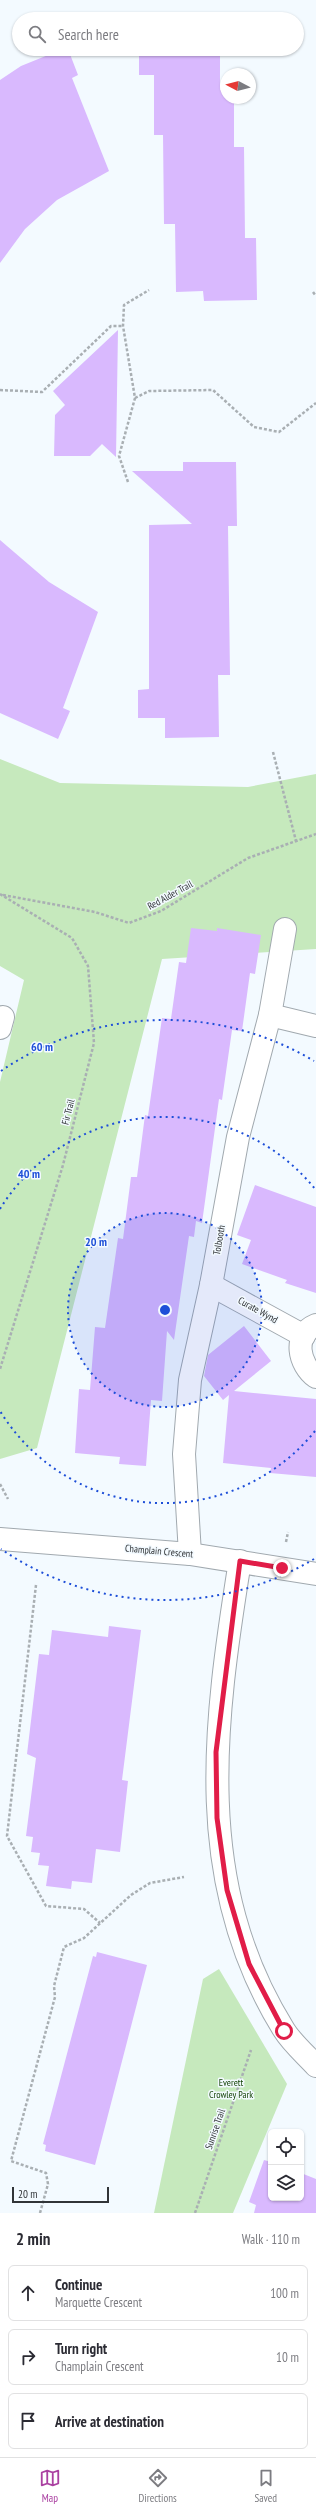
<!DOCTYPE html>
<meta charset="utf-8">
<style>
:root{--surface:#fff;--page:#f2f2f3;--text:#2b2b33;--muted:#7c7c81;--line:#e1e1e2;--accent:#aa40a1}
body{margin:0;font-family:"PT Sans Narrow",sans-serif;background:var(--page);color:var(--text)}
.controls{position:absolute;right:12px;bottom:12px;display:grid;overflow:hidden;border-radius:6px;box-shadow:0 1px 3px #0004}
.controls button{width:36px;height:36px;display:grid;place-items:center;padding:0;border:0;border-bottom:1px solid var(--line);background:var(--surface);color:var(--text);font:20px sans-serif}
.compass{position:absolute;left:220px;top:68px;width:36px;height:36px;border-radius:50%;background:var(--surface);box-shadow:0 1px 3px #0004;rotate:277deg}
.scale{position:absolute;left:12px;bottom:10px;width:97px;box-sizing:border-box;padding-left:4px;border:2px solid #313437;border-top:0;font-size:11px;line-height:14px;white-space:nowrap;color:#313437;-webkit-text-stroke:3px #f3faff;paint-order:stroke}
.stop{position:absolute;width:12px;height:12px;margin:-9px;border:3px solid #e11d48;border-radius:50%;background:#fff}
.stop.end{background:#e11d48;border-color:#fff;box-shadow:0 1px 4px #0008}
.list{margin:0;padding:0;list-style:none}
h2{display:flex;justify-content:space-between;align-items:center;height:52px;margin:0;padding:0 16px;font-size:17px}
h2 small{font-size:13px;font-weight:400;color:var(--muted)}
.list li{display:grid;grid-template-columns:26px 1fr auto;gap:12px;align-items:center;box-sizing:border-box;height:56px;margin:0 8px 8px;padding:0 8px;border:1px solid var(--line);border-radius:6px}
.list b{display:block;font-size:15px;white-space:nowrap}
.list p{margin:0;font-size:13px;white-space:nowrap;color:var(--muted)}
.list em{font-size:13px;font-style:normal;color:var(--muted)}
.icon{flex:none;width:22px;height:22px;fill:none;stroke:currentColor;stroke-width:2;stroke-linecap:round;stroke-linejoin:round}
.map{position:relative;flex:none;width:316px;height:2213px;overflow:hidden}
.search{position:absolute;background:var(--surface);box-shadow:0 1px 3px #0004;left:12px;right:12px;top:12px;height:44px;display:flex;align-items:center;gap:10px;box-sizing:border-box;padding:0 14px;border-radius:22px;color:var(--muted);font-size:15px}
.sheet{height:244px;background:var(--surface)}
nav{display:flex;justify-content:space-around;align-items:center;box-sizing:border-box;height:56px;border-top:1px solid var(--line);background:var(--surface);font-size:11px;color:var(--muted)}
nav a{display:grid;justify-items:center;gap:2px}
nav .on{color:var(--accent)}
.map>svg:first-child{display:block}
.green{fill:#c6e9bd}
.building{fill:#d9b9fe}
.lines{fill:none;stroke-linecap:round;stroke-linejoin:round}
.minor-casing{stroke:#a1a9af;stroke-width:24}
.path{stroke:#a9afb3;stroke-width:2.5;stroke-dasharray:3 2;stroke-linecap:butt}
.minor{stroke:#fff;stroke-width:22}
.route{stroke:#e11d48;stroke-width:5}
.ring{fill:none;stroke:#1d4ed8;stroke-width:2;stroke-dasharray:2 4}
.labels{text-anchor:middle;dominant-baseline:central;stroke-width:3;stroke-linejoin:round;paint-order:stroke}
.street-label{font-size:10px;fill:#313437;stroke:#f3faff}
.park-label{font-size:10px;fill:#0f3f00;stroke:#f3faff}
.centre{fill:#1d4ed8;stroke:#f3faff;stroke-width:2}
.ring-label{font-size:12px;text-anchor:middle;font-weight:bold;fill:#1d4ed8;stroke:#f3faff;stroke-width:3;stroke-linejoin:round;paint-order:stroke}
</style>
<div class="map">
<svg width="316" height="2213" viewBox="0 0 316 2213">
<rect width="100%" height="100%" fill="#f3faff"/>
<!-- green -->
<g class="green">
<polygon points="0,759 60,783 248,787 316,774 316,949 162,959 37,1448 0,1459 0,1082 24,980 0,966"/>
<polygon points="219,1969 287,2084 233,2213 154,2213 203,1979"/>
</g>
<!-- building -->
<g class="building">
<polygon points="63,49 68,49 78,75 72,78 109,171 57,200 25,229 0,263 0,80 21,66"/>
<polygon points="139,49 220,49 220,90 226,90 226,98 234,98 234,147 244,147 245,238 256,238 257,300 204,301 203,291 176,292 175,224 164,224 163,135 154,135 154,75 139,75"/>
<polygon points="118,330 116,457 102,444 90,456 54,456 55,415 65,405 53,391"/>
<polygon points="183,462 236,462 237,526 228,526 230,675 218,675 219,737 165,738 165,718 138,718 138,690 149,689 149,525 192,524 132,471 183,471"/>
<polygon points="0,540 49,582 98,612 63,708 70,711 58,739 0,713"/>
<polygon points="191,928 217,931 217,928 261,935 255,974 250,973 242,1031 232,1030 222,1100 219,1099 202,1223 196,1221 194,1237 189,1236 174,1340 167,1331 162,1401 151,1400 146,1466 119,1464 120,1457 75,1453 79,1389 90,1390 95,1327 105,1328 118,1238 123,1239 131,1177 137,1177 145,1115 148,1116 162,1018 171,1019 179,962 186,963"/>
<polygon points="255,1185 316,1207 316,1293 285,1283 287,1280 242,1264 251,1240 237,1235"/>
<polygon points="244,1326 271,1361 234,1391 316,1399 316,1477 270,1473 271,1468 223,1463 229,1395 223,1400 204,1376 208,1355"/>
<polygon points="109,1626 141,1630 122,1780 128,1781 120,1852 96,1849 92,1883 72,1881 71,1889 46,1886 49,1866 38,1865 40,1853 31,1852 33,1837 26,1836 36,1758 27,1754 39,1654 49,1655 52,1630 108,1637"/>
<polygon points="97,1952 147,1965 95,2165 45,2151 46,2145 43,2144 93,1956 96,1957"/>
<polygon points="264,2160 271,2162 271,2198 301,2198 301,2173 316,2179 316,2213 254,2213 256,2205 249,2202"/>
</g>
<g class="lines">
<defs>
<g id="minor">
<polyline points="270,1015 316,1026"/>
<polyline points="0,1028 3,1017"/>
<polyline points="211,1285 304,1336"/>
<path d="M316 1325C292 1335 299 1365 316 1377"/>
<polyline points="0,1539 190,1554 316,1574"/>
<polyline points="190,1554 184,1454 190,1380 211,1285 238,1137 270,1015 285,929"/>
<path d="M240 1561C214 1723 192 1883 284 2030 292 2043 306 2055 316 2066"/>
</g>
</defs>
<!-- minor casing -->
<use href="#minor" class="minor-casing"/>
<!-- path -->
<g class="path">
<polyline points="313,292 316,296"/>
<polyline points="0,390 42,392 111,326 123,326"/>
<polyline points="135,398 149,391 213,390 254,427 279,432 316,403"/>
<polyline points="128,482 119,456 135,398 123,326 124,305 149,290"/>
<polyline points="273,752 296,841"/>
<polyline points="0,894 72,938 88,966 94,1043 63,1165 0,1369"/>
<polyline points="3,895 95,912 129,923 161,911 248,858 316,834"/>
<polyline points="0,1484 8,1499"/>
<polyline points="286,1542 288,1532"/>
<polyline points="36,1585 7,1836 46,1906 84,1909 100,1923"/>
<polyline points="40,2213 48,2184 46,2173 11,2161 55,1997 54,1986 64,1947 84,1938 131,1895 150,1883 184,1877"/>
<polyline points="195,2213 251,2050"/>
</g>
<!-- minor -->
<use href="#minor" class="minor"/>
</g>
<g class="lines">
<!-- route -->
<polyline class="route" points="282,1568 240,1561 216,1752 217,1818 227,1890 249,1964 284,2031"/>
</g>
<!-- distance rings -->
<circle cx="165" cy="1310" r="97" fill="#1d4ed8" fill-opacity=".12"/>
<g class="ring">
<circle cx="165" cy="1310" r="97"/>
<path d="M315 1431A193 193 0 0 1 0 1411M0 1209A193 193 0 0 1 315 1189"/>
<path d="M314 1559A290 290 0 0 1 1 1549M1 1071A290 290 0 0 1 314 1061"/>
</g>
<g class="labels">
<!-- street labels -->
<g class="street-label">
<text transform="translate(170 895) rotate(-29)">Red Alder Trail</text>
<text transform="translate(68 1112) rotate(-76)">Fir Trail</text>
<text transform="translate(219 1240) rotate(-80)">Tolbooth</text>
<text transform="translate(258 1310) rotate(29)">Curate Wynd</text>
<text transform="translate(159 1551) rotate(5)">Champlain Crescent</text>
<text transform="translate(215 2129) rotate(-71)">Sunrise Trail</text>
</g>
<!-- park labels -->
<g class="park-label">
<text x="231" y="2082">Everett<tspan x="231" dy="12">Crowley Park</tspan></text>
</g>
</g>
<circle cx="165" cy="1310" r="6" class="centre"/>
<g class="ring-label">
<text x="42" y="1051">60 m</text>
<text x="29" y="1178">40 m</text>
<text x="96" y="1246">20 m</text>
</g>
</svg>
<div class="controls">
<button><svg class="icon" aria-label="locate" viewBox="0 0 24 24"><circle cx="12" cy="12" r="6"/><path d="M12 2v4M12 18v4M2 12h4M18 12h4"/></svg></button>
<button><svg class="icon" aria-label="layers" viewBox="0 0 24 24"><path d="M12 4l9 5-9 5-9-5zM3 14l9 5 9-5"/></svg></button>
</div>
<svg class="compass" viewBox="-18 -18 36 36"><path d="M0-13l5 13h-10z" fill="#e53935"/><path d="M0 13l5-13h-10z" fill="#7c7c81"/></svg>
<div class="scale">20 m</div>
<div class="stop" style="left:284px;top:2031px"></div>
<div class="stop end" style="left:282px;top:1568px"></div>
<div class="search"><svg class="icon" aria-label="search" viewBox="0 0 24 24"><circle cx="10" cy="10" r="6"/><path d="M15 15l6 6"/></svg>Search here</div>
</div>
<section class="sheet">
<h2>2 min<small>Walk · 110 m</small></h2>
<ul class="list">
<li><svg class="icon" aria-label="ahead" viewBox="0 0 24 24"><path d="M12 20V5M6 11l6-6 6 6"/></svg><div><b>Continue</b><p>Marquette Crescent</p></div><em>100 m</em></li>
<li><svg class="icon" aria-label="right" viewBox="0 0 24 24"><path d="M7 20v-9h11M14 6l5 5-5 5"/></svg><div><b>Turn right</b><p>Champlain Crescent</p></div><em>10 m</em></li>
<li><svg class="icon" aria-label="arrive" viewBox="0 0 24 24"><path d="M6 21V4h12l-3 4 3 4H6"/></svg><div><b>Arrive at destination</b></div></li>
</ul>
</section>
<nav>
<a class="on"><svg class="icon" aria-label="map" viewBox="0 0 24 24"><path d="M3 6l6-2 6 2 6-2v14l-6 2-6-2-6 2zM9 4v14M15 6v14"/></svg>Map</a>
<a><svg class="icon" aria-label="directions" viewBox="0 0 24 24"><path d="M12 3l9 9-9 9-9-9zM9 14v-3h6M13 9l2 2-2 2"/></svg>Directions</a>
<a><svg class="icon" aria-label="saved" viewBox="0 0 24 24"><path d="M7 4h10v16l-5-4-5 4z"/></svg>Saved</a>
</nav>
